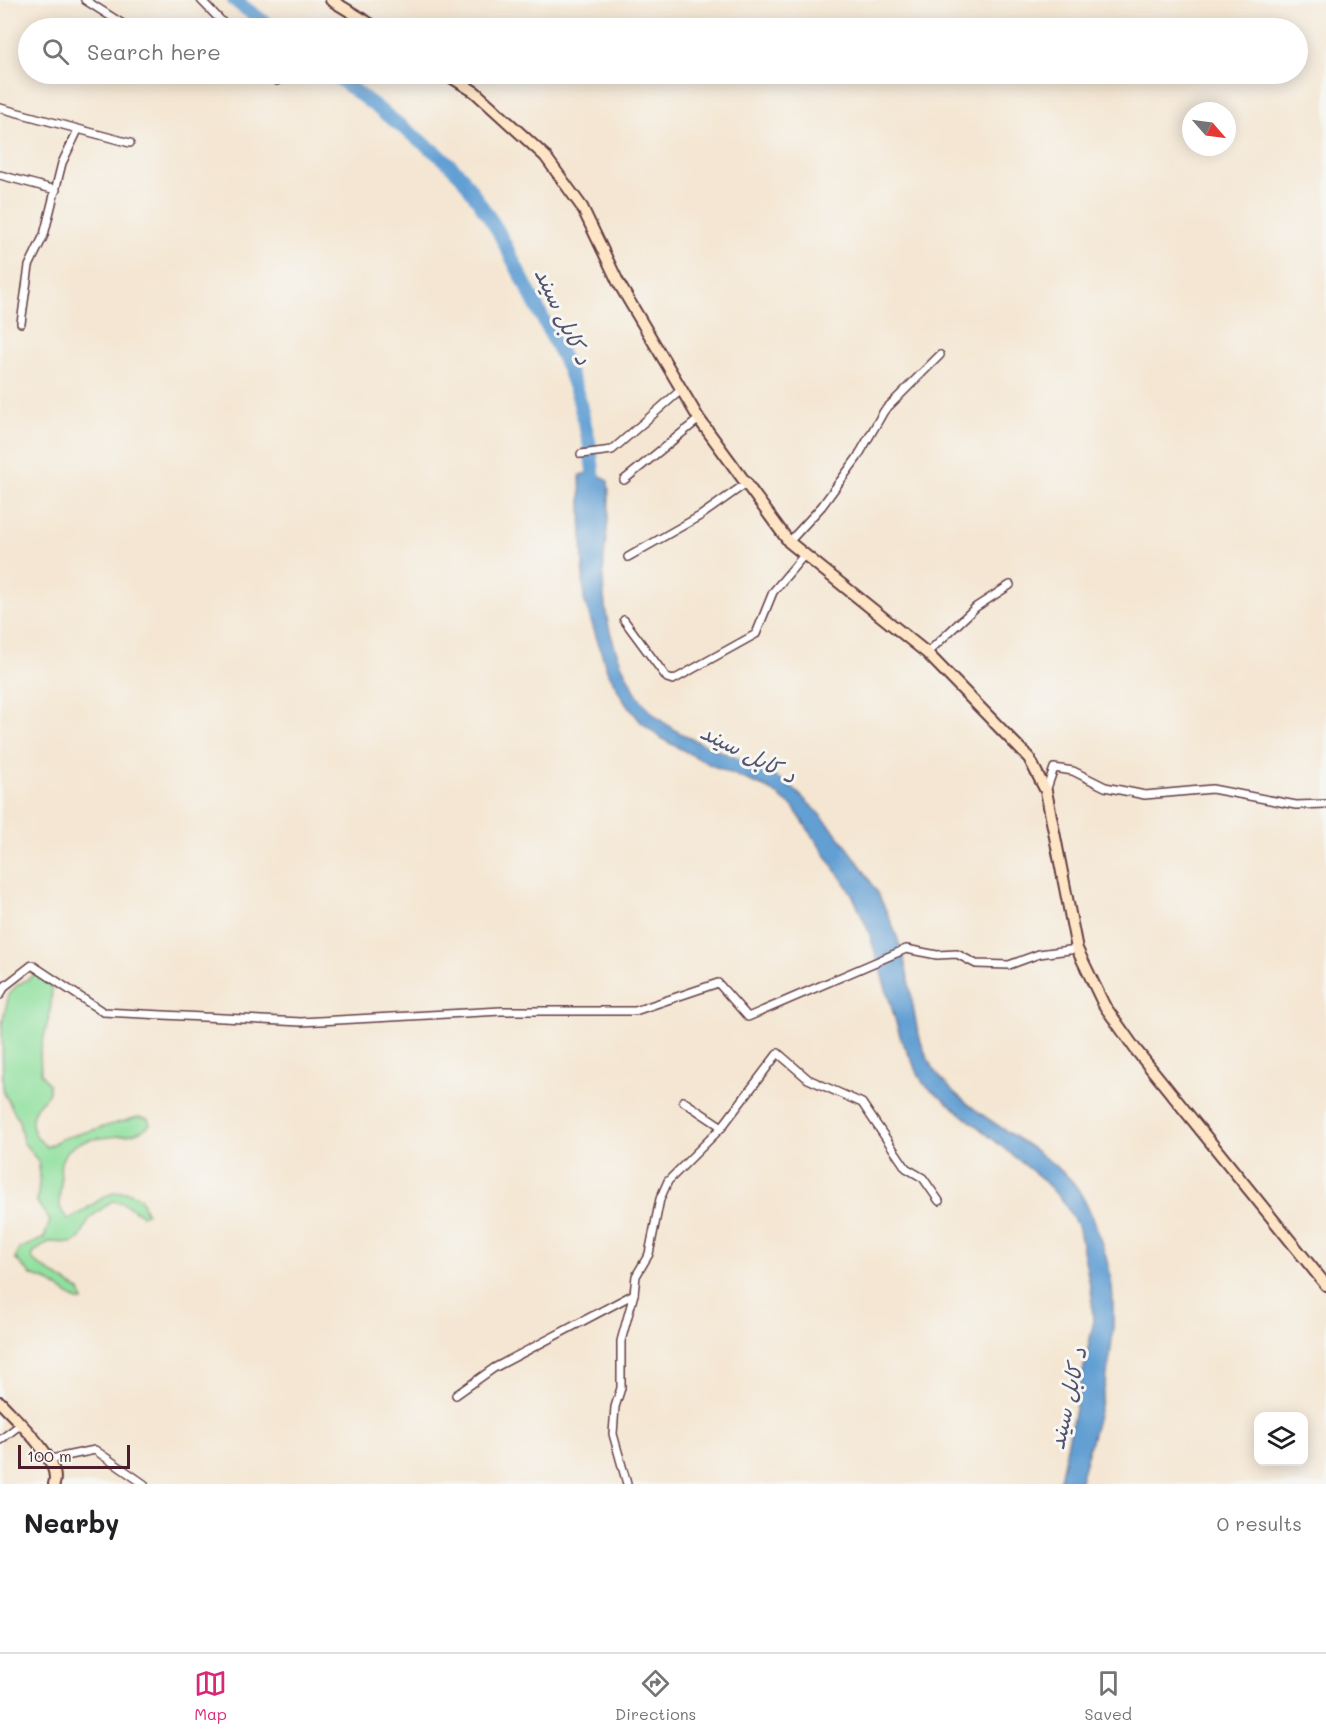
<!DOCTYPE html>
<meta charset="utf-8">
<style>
:root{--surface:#fff;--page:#f2f2f2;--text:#202124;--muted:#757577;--line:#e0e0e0;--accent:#db2777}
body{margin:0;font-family:Mali,"Playpen Sans Arabic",sans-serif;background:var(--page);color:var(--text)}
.controls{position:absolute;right:18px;bottom:18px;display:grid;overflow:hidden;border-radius:12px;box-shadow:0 3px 15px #0003}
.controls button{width:54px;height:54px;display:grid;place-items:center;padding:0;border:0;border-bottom:2px solid var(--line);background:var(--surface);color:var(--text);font:30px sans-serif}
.compass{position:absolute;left:1182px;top:102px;width:54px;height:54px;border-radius:50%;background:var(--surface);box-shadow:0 3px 15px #0003;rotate:118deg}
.scale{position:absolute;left:18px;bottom:15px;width:112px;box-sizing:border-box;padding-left:6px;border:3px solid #4a1f2b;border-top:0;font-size:16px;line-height:21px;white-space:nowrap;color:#4a1f2b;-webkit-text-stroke:4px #f6f6f2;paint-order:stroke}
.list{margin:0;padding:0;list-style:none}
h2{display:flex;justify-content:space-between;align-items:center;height:78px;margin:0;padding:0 24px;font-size:26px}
h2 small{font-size:20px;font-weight:400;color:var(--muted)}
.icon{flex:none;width:33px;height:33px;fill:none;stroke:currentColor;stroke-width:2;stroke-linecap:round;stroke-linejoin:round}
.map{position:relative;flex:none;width:1326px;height:1484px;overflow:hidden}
.search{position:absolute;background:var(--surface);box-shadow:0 3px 15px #0003;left:18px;right:18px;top:18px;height:66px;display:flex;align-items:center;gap:15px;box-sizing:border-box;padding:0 21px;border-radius:33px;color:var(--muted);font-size:22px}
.sheet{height:168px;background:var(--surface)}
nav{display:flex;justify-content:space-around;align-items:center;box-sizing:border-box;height:84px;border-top:2px solid var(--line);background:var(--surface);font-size:16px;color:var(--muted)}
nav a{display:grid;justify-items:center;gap:3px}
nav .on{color:var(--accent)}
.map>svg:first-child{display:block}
.green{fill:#91e09f;stroke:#6e8065;stroke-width:1.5}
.water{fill:#629fd3;stroke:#565f7f;stroke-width:1.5}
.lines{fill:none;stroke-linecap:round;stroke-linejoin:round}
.river{stroke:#629fd3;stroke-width:14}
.street-casing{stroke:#643d44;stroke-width:10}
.secondary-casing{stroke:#643d44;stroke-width:14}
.street{stroke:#fff;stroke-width:7}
.secondary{stroke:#fee5c5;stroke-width:10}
.labels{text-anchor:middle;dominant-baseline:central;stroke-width:6;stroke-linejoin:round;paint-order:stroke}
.water-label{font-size:22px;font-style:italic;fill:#54526e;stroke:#f6f6f2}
</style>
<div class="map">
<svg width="1326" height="1484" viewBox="0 0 1326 1484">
<rect width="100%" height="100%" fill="#f6f6f2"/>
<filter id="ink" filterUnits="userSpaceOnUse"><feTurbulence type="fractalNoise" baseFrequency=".0167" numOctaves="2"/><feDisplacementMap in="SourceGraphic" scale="12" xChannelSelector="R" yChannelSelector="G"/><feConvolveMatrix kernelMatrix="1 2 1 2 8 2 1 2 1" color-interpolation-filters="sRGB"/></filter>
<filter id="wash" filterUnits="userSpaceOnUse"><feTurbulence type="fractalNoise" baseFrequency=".008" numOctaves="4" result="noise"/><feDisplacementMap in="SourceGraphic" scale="24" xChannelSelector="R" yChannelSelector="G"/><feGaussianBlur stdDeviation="1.35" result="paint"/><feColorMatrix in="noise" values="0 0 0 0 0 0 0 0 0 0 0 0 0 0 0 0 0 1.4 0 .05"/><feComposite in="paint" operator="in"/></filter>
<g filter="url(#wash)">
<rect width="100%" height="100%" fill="#f4e6d2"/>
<!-- green -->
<path class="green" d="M34 975H41L52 988 50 1013 40 1053 41 1074 49 1085V1092C46 1099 40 1102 36 1108 27 1123 34 1137 47 1147L61 1139 138 1117 148 1119 150 1124C130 1147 75 1125 61 1162 59 1170 62 1178 61 1185 59 1199 57 1209 68 1219 93 1211 111 1178 140 1198L147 1214 142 1215 123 1203 112 1201 90 1218 79 1239 73 1243 49 1242 34 1252 32 1258 36 1263 80 1291 83 1301H78L46 1280 31 1275 15 1258 19 1249 44 1238 50 1221 37 1202 40 1174 38 1161 23 1142 19 1121 3 1091 2 1023 9 995 16 986Z"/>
<!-- water -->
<path class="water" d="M594 471 608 481C611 507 606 533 604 560 600 606 611 649 634 689 669 751 748 748 797 792 846 837 887 895 904 960 913 993 913 1031 929 1061 949 1099 1002 1127 1036 1151 1050 1162 1067 1173 1077 1188 1086 1201 1092 1217 1098 1232 1103 1248 1109 1263 1111 1279 1121 1347 1097 1420 1079 1484H1059L1093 1325 1092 1296 1079 1229 1063 1201 1041 1178 923 1083 901 1039 869 932 852 894 793 807 769 789 711 765 664 740 641 722 624 701 607 670 584 599 580 475Z"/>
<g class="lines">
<!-- river -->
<g class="river">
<polyline points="234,0 272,28"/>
<polyline points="333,74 444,159 462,177 497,229 567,366 578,396 590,446 595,488"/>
</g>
</g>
</g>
<g filter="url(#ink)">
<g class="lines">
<defs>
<g id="street">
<polyline points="85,0 129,28"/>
<polyline points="201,0 228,28"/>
<polyline points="270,74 277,81"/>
<polyline points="0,108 130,143"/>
<polyline points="0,175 56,190"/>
<polyline points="21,323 29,266 44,235 62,163 78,130"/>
<polyline points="581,454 612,450 681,390"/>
<polyline points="624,480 699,419"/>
<polyline points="789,542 822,506 857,458 884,411 940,355"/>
<polyline points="628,557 700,516 748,482"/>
<polyline points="624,620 667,678 673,680 756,634 773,592 805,554"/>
<polyline points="927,653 976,607 1010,585"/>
<polyline points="1046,791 1054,768 1073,771 1105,787 1145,795 1212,789 1296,805 1326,804"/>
<polyline points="0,995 5,986 32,965 103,1012 301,1022 501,1011 635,1011 718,983 748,1017 906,949 937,955 957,954 976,964 1009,965 1039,954 1077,949"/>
<polyline points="683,1101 722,1127"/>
<polyline points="456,1395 494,1368 634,1294 636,1276 649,1254 660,1199 668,1181 722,1127 778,1053 808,1079 862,1103 906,1168 923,1178 939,1201"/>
<polyline points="0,1440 20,1425"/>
<polyline points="51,1459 95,1450 144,1484"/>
<polyline points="627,1484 613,1434 615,1407 621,1388 621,1341 634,1294"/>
</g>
<g id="secondary">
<polyline points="331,0 377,28"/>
<polyline points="446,74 475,92 545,156 582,207 618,282 699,419 789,542 927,653 1029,758 1046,791 1077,949 1104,1005 1136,1050 1326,1285"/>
<path d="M0 1402C16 1420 62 1460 54 1484"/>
</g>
</defs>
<!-- street casing -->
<use href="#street" class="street-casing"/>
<!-- secondary casing -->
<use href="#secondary" class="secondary-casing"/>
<!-- street -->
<use href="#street" class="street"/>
<!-- secondary -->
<use href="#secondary" class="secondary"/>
</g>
</g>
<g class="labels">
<!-- water labels -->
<g class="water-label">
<text transform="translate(564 316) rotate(65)">د کابل سيند</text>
<text transform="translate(749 753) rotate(27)">د کابل سيند</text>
<text transform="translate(1067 1398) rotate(-77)">د کابل سيند</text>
</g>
</g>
</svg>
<div class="controls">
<button><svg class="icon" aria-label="layers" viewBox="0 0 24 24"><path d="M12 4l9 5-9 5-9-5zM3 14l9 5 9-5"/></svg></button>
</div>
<svg class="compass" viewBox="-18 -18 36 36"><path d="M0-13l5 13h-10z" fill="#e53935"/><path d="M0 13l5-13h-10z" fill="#757577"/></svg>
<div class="scale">100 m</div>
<div class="search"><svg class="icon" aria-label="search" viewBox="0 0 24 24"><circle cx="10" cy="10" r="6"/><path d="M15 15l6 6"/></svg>Search here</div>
</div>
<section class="sheet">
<h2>Nearby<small>0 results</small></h2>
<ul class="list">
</ul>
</section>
<nav>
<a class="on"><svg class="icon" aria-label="map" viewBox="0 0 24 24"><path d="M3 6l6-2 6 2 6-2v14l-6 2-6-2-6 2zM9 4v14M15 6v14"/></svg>Map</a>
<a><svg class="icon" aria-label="directions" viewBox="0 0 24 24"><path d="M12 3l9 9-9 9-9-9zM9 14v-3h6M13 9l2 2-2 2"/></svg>Directions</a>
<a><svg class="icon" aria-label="saved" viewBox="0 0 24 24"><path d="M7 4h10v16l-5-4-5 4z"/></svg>Saved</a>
</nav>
